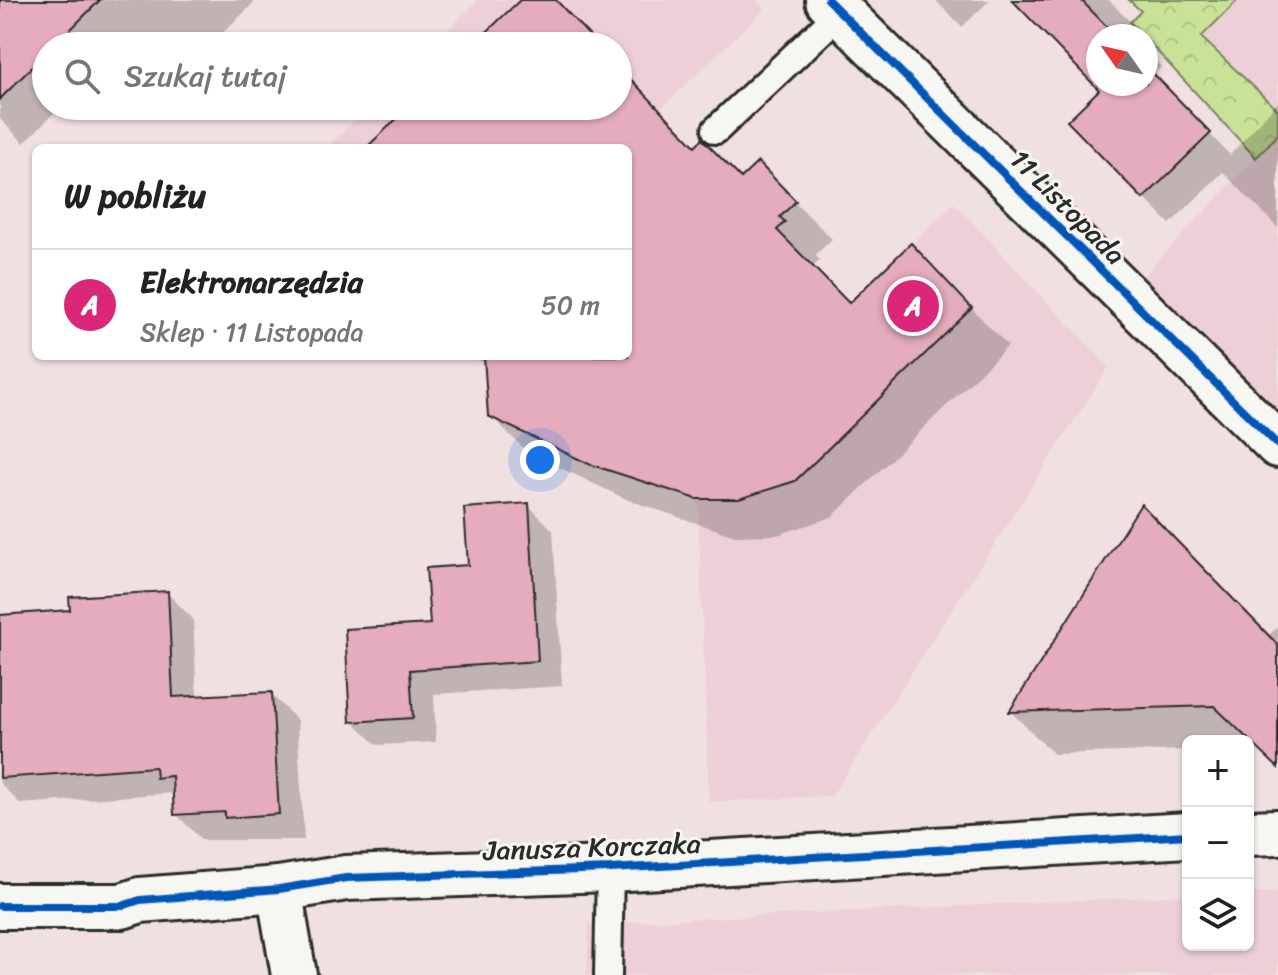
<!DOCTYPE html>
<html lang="pl">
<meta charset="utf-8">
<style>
:root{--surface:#fff;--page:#f2f2f2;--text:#222;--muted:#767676;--line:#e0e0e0;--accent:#db2777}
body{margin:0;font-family:Sriracha,sans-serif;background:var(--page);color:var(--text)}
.controls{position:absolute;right:24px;bottom:24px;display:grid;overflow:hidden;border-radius:12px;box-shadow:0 2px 6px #0004}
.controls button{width:72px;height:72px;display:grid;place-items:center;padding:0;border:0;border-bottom:2px solid var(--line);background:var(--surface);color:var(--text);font:40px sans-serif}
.compass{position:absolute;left:1086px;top:24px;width:72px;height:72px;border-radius:50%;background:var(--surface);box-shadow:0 2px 6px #0004;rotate:304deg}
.you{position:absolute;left:540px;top:460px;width:28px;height:28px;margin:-20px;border:6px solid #fff;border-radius:50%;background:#1a73e8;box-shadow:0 0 0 12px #1a73e833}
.badge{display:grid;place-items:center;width:52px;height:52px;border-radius:50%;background:var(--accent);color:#fff;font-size:26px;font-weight:700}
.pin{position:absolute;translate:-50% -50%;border:4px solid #fff;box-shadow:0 2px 8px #0006}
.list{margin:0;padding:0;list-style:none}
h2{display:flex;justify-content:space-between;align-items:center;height:104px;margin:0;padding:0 32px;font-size:34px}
h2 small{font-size:26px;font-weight:400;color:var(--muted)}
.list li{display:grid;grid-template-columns:52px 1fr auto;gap:24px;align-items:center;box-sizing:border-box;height:112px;padding:0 32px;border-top:2px solid var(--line)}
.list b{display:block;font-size:30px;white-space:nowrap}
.list p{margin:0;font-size:26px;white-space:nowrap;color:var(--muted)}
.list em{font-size:26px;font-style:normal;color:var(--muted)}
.icon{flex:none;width:44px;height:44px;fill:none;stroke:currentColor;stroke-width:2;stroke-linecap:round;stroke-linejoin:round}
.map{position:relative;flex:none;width:1278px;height:975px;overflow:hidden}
.search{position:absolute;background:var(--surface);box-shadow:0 2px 6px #0004;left:32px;top:32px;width:600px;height:88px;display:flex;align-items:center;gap:20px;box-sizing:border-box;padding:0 28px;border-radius:44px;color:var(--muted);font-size:30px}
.panel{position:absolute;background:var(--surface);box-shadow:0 2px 6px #0004;left:32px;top:144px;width:600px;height:216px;border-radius:12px}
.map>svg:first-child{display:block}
.built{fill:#edd0d7}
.forest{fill:url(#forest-crowns);stroke:#7a8662;stroke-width:2}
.shadow{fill:#0003}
.building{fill:#e5acbe;stroke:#2b2b2b;stroke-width:2}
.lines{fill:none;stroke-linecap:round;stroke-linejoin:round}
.lane-casing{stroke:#2b2b2b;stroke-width:32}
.secondary-casing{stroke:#2b2b2b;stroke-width:50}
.lane{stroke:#f6f6f2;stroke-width:26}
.secondary{stroke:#f6f6f2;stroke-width:44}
.cycleway-casing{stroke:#f6f6f2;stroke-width:13}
.cycleway{stroke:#0057b8;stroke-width:8}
.labels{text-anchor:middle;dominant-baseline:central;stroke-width:6;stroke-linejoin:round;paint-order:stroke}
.street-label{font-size:28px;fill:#2b2b2b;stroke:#f6f6f2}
</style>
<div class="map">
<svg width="1278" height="975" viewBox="0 0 1278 975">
<defs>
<pattern id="forest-crowns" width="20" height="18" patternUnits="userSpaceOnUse" patternTransform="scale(2)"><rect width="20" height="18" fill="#c9e298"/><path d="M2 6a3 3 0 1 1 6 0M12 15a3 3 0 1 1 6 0" fill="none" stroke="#adc283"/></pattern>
</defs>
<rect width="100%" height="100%" fill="#f1e0e2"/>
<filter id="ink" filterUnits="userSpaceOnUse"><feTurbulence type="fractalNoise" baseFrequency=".0125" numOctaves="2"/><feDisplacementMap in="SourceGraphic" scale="16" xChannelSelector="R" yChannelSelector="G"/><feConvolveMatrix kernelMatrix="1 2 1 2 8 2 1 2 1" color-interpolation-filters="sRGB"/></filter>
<g filter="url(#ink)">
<!-- built -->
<g class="built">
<polygon points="478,0 756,0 765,9 620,148 326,148 369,106 618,106 618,46 431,46"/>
<polygon points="1238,0 1278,0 1278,110 1201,37"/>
<polygon points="1278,134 1278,411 1143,276"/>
<polygon points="954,203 1109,367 832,796 709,802 698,499 717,434"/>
<polygon points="1278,892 1278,975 587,975 589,924 1188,895 1188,945 1248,945 1248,893"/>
</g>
<!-- forest -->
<polygon class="forest" points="1129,0 1238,0 1201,37 1278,110 1278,134 1256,158 1130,22 1141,11"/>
<!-- shadow -->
<g class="shadow">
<polygon points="0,0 257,0 209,46 147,46 134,33 121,46 46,46 46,106 61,106 24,143 0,119"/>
<polygon points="935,0 990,0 962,27"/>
<polygon points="1053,0 1109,0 1144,36 1098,36 1098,84 1146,84 1146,51 1161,67 1152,75 1230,155 1278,102 1278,228 1223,172 1170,224 1144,198 1070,121 1102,90 1033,19"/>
<polygon points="618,67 695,149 741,181 758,165 832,239 815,255 820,260 812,268 850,306 947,283 1008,346 832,517 777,535 735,536 628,500 527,452 490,415 487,364 470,356 628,356 628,148 369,148 413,106 618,106"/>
<polygon points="528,505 553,530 562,686 434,694 436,742 377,745 352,721 432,626 470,566"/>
<polygon points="167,593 193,619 197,698 271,694 297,720 304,840 202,840 176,814 173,793 20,804 0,783 0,617 72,612"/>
<polygon points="1278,626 1278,766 1260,748 1248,748 1248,741 1188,741 1188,750 1054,754 1011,712 1268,636"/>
</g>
<!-- building -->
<g class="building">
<polygon points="0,0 100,0 54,46 46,46 46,53 0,99"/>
<polygon points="520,0 556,0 599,46 472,46"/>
<polygon points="1012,0 1081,0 1116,36 1098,36 1098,84 1146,84 1146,66 1211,133 1143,199 1067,121 1099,90"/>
<polygon points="618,66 695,146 702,139 741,178 758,162 796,201 780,217 785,222 777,230 849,303 911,243 972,308 795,481 739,499 697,499 589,464 488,416 484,356 628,356 628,148 366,148 410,106 618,106"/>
<polygon points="529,503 538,661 410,670 413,718 350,722 345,629 430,624 426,568 468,565 464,508"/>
<polygon points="1141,504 1278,645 1278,768 1214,706 1009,712"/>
<polygon points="168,591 173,697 272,692 279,814 225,818 225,812 174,815 172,776 156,778 155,767 0,778 0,615 70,610 69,597"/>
</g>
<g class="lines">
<defs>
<g id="lane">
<polyline points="716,130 840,13"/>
<polyline points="608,975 610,869"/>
</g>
<g id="secondary">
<polyline points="828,0 1278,445"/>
<polyline points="1248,833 1278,832"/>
<polyline points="279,889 294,975"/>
<polyline points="0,906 122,906 140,900 279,889 346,878 610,869 1188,835"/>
</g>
</defs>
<!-- lane casing -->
<use href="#lane" class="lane-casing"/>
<!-- secondary casing -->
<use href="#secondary" class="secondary-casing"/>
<!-- lane -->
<use href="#lane" class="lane"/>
<!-- secondary -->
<use href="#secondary" class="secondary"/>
<defs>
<g id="cycleway">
<polyline points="828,0 1278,445"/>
<polyline points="0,906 122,906 140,900 279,889 346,878 610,869 1188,835"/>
</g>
</defs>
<!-- cycleway casing -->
<use href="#cycleway" class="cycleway-casing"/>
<!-- cycleway -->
<use href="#cycleway" class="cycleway"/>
</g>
</g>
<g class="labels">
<!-- street labels -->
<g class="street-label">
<text transform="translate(1068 207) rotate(45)">11 Listopada</text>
<text transform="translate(592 847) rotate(-2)">Janusza Korczaka</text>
</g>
</g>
</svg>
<div class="controls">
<button>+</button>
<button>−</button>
<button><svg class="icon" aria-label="layers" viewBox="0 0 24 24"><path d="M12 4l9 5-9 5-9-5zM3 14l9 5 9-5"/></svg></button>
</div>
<svg class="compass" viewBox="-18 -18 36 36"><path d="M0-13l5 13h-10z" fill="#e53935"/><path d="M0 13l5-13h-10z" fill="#767676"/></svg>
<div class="you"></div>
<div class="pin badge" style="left:913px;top:306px">A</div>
<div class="search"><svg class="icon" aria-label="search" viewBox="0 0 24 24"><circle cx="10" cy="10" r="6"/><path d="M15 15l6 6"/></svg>Szukaj tutaj</div>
<section class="panel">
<h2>W pobliżu<small></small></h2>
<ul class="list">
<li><span class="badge">A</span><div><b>Elektronarzędzia</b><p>Sklep · 11 Listopada</p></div><em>50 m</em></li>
</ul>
</section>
</div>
